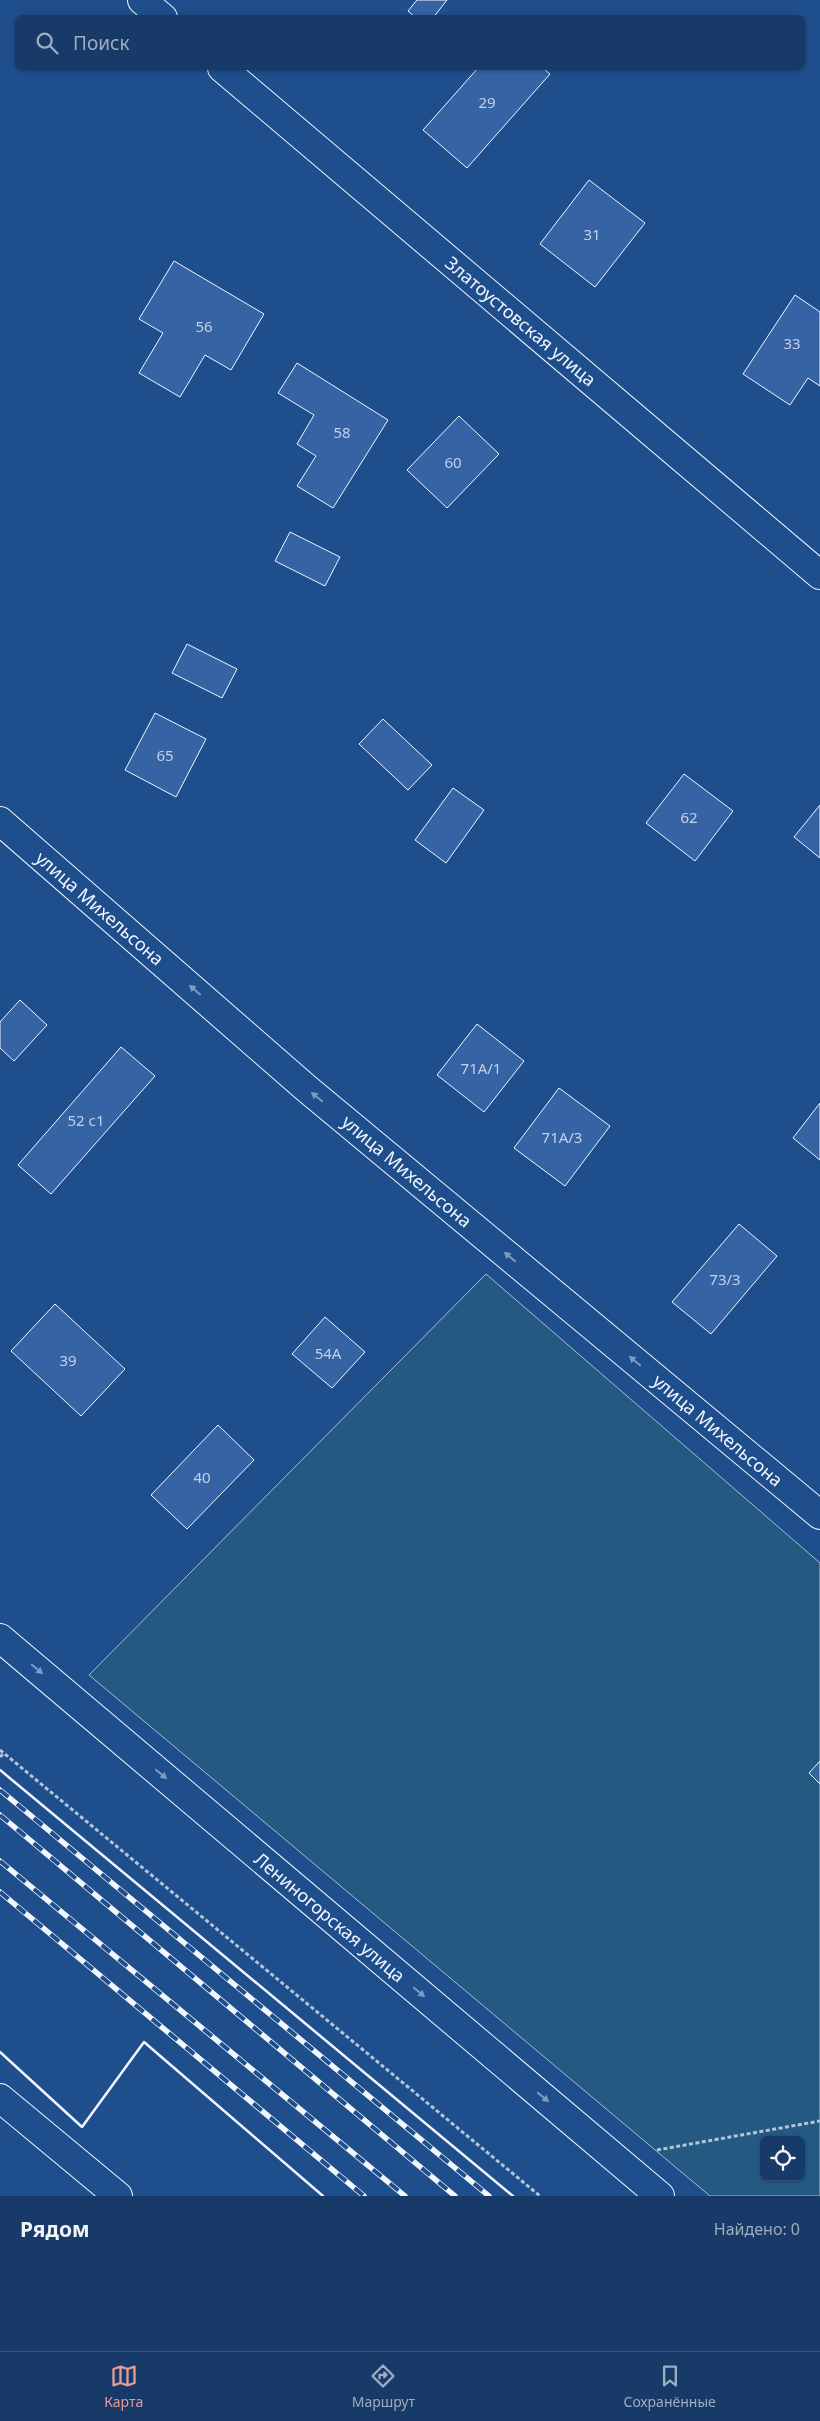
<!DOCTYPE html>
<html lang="ru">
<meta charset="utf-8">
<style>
:root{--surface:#173a69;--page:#244571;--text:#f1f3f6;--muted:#9eadc0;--line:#36547d;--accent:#e69b98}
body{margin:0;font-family:"Noto Sans",sans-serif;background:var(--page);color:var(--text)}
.controls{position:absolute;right:15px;bottom:15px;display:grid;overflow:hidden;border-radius:8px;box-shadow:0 1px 4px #0004}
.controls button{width:45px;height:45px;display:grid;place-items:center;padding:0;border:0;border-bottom:1px solid var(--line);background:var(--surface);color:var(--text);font:25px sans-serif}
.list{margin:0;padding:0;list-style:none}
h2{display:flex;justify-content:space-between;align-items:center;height:65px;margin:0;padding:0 20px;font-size:21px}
h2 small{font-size:16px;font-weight:400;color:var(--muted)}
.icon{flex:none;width:28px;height:28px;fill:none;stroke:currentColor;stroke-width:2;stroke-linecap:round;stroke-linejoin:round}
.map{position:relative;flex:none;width:820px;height:2196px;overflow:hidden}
.search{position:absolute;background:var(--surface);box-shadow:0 1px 4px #0004;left:15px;right:15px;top:15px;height:55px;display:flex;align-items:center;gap:12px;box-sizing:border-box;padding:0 18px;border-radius:8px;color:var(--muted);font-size:19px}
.sheet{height:155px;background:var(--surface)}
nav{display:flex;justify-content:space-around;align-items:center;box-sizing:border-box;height:70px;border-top:1px solid var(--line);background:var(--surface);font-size:14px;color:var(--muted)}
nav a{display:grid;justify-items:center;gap:2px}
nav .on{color:var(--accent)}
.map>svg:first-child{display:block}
.green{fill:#245a82;stroke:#a8bbd7;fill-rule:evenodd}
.building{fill:#3563a3;stroke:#f2f6ff}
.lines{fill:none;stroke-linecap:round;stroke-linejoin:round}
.minor-casing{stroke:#f2f6ff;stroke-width:30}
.path{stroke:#b3c4dc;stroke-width:3;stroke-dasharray:4 2.5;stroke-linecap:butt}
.minor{stroke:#1f4e8c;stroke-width:28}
.rail-casing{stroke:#f2f6ff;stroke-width:5.5}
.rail{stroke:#1f4e8c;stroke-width:4;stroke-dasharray:11;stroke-linecap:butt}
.wall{stroke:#f2f6ff;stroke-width:2.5}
.oneway{fill:#7e9ac0}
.labels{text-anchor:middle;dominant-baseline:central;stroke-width:4;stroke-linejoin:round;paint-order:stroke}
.number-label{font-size:15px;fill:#c3d1e8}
.street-label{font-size:18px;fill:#f2f6ff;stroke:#1f4e8c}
</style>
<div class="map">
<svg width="820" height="2196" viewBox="0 0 820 2196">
<rect width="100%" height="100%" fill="#1f4e8c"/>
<!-- green -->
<path class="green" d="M486 1274 820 1563V2196H710L89 1675ZM764 2140H801V2177H764Z"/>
<!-- building -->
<g class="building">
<polygon points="417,0 447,0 433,18 416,18 408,11"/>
<polygon points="478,68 543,68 550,74 467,168 423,130"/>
<polygon points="589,180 645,223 595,287 540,244"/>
<polygon points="174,261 264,314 231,370 205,355 180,397 139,373 163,333 139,319"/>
<polygon points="795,295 820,312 820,386 808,378 790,405 743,374"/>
<polygon points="297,363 388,420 333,508 297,486 316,456 297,444 314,415 278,393"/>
<polygon points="459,416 499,454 447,508 407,470"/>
<polygon points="290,532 340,557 325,586 275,561"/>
<polygon points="187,644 237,669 222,698 172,673"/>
<polygon points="155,713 206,739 176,797 125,770"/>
<polygon points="383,719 432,765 408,790 359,744"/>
<polygon points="684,774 733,811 695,861 646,823"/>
<polygon points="453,788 484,810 446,863 415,840"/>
<polygon points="820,805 820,858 794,837"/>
<polygon points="20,1000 47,1025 14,1061 0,1048 0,1022"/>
<polygon points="477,1024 524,1061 484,1112 437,1075"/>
<polygon points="121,1047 155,1076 51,1194 18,1165"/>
<polygon points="559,1088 610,1126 565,1186 514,1148"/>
<polygon points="820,1103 820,1160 793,1138"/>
<polygon points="739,1224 777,1256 711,1334 672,1302"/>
<polygon points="55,1304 125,1369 81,1416 11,1351"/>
<polygon points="325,1317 365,1352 332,1388 292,1354"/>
<polygon points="218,1425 254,1460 187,1529 151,1495"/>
<polygon points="820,1761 820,1784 809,1773"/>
</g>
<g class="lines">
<defs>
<g id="minor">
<polyline points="142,0 163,18"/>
<polyline points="222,68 820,575"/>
<polyline points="0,821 306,1088 820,1515"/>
<polyline points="0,1638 660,2196"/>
<polyline points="0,2098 118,2196"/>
</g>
</defs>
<!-- minor casing -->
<use href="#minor" class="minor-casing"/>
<!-- path -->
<g class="path">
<polyline points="0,1750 540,2196"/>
<polyline points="0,1757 4,1753"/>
<polyline points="657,2150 820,2121"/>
</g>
<!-- minor -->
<use href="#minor" class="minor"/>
<defs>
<g id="rail">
<polyline points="0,1790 489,2196"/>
<polyline points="0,1815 455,2196"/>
<polyline points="0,1861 405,2196"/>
<polyline points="0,1892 364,2196"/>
</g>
</defs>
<!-- rail casing -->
<use href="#rail" class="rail-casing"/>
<!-- rail -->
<use href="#rail" class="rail"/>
<!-- wall -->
<g class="wall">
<polyline points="0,1770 513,2196"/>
<polyline points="0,2052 82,2127 144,2042 323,2196"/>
</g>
</g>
<!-- one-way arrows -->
<defs><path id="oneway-solid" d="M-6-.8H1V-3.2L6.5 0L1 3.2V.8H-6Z" transform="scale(1.25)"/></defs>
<g class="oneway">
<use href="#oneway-solid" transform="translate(195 990) rotate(-139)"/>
<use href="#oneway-solid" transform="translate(317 1097) rotate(-140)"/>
<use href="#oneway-solid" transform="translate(510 1257) rotate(-140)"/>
<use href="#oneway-solid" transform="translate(635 1361) rotate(-140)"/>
<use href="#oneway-solid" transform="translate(37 1669) rotate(40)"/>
<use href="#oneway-solid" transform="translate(161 1774) rotate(40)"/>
<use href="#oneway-solid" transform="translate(419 1992) rotate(40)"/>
<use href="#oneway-solid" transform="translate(543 2097) rotate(40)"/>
</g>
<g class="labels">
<!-- number labels -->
<g class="number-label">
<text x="487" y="102">29</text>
<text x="592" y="234">31</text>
<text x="204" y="326">56</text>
<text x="792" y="343">33</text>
<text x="342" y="432">58</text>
<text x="453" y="462">60</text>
<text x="165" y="755">65</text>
<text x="689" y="817">62</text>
<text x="481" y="1068">71А/1</text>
<text x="86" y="1120">52 с1</text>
<text x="562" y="1137">71А/3</text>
<text x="725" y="1279">73/3</text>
<text x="328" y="1353">54А</text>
<text x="68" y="1360">39</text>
<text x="202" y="1477">40</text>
</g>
<!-- street labels -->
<g class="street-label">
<text transform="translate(521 321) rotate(40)">Златоустовская улица</text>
<text transform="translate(100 908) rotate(41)">улица Михельсона</text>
<text transform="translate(407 1171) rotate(40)">улица Михельсона</text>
<text transform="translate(718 1430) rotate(40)">улица Михельсона</text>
<text transform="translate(330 1917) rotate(40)">Лениногорская улица</text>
</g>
</g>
</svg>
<div class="controls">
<button><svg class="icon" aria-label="locate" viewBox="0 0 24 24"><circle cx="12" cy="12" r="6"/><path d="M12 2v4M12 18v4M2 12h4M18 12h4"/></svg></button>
</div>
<div class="search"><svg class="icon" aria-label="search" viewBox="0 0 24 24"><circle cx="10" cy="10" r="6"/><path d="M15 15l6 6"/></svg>Поиск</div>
</div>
<section class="sheet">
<h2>Рядом<small>Найдено: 0</small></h2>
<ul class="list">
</ul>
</section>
<nav>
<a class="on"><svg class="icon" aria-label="map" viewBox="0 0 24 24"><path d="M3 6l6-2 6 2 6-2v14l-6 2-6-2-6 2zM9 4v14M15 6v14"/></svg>Карта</a>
<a><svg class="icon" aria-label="directions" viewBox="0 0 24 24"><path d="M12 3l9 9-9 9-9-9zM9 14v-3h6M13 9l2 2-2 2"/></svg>Маршрут</a>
<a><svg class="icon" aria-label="saved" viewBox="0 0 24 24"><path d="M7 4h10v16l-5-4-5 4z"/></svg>Сохранённые</a>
</nav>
